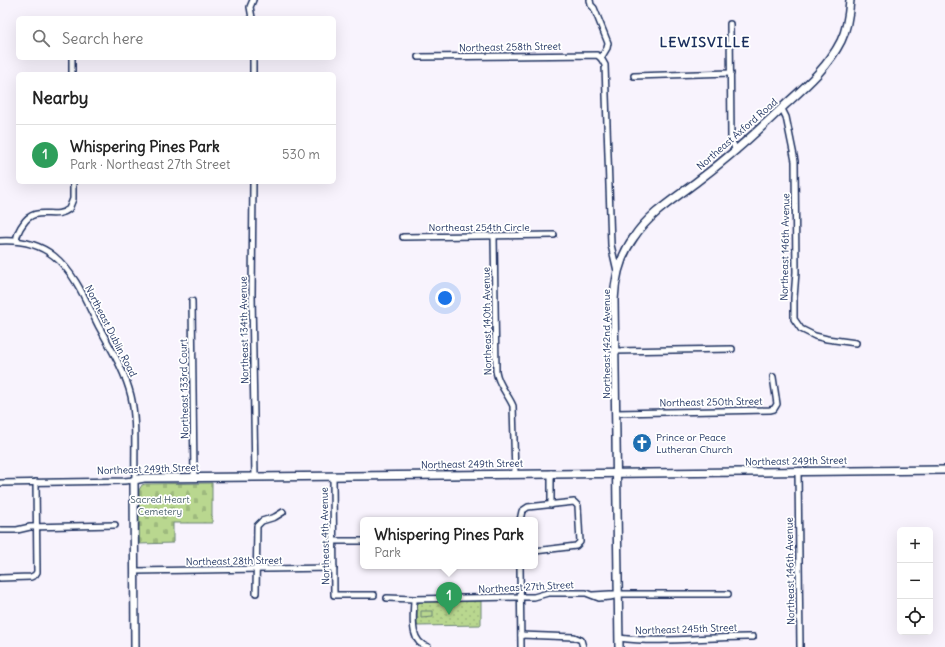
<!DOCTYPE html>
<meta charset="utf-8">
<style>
:root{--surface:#fff;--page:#f2f2f2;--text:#222;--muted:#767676;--line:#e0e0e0;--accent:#1f6fb2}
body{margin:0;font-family:Delius,sans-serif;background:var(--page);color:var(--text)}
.controls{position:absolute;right:12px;bottom:12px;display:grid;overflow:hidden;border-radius:6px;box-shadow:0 4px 16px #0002}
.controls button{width:36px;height:36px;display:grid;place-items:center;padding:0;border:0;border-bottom:1px solid var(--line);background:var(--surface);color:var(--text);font:20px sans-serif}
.you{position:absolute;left:445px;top:298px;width:14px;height:14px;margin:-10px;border:3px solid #fff;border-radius:50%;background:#1a73e8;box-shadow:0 0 0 6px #1a73e833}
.badge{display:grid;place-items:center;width:26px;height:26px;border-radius:50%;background:var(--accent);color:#fff;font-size:13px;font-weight:700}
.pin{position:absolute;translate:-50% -33px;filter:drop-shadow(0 1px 2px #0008)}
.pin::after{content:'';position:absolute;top:21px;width:14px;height:12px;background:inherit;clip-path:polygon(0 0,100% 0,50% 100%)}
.popup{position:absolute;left:360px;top:517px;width:178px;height:52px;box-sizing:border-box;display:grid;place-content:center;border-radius:6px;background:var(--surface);filter:drop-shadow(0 1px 3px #0005);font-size:13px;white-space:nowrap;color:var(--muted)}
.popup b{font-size:15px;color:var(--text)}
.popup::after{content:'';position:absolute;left:50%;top:100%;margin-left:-8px;border:8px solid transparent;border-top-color:var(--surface)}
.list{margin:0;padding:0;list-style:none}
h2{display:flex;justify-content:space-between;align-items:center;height:52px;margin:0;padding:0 16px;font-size:17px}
h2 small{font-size:13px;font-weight:400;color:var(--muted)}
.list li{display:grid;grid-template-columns:26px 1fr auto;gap:12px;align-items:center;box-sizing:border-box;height:60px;padding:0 16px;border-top:1px solid var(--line)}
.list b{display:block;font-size:15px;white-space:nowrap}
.list p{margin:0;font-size:13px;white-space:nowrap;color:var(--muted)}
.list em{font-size:13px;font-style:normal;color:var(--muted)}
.icon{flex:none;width:22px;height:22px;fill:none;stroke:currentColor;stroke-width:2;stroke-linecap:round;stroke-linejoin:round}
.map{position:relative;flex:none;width:945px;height:647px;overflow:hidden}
.search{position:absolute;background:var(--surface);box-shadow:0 4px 16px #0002;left:16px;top:16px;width:320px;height:44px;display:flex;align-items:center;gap:10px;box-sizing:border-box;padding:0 14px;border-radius:6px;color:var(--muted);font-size:15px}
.panel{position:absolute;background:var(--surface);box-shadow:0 4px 16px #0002;left:16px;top:72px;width:320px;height:112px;border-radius:6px}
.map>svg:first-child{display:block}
.grass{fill:url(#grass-dots);stroke:#6a8376}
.cemetery{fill:url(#cemetery-stones);stroke:#6a8376}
.pitch{fill:#b9d78f;stroke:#6a8376}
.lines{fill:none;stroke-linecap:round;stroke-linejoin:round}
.street-casing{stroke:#1b2f5e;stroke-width:8}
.secondary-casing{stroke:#1b2f5e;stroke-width:10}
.street{stroke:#fff;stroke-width:5}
.secondary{stroke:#fff;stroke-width:7}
.labels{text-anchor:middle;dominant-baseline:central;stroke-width:3.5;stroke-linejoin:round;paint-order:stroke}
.street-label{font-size:10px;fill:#1b2f5e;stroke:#fff}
.poi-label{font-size:10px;fill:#1b2f5e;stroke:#fff;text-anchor:start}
.park-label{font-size:10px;fill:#4a616d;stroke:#fff}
.district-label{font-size:14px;font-weight:bold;letter-spacing:1px;fill:#1b2f5e;stroke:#fff}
</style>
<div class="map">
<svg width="945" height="647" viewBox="0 0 945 647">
<defs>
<pattern id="grass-dots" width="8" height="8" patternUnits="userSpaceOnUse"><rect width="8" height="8" fill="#b9d78f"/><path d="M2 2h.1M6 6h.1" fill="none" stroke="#9eb97e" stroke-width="1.8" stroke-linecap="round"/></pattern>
<pattern id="cemetery-stones" width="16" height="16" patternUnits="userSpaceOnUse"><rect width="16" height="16" fill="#b9d78f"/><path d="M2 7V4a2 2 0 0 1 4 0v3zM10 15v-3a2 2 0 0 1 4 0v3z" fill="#9eb97e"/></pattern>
</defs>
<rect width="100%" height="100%" fill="#f8f3fd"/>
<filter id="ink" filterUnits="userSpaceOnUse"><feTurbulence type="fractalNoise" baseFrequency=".025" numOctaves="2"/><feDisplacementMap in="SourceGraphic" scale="8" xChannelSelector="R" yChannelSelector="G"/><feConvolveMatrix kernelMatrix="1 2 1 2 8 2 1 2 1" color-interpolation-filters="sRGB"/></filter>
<g filter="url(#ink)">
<!-- grass -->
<polygon class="grass" points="421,601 481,601 481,625 417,626 417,605"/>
<!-- cemetery -->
<polygon class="cemetery" points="212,483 212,523 173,523 173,543 139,544 139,490 142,485 145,484"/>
<!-- pitch -->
<polygon class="pitch" points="421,611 433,611 433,617 421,618"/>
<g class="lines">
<defs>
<g id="street">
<polyline points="590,0 591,5 594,8 608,43 607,48 601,58"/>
<polyline points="252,18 250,7 253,0"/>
<polyline points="730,24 731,139 736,151"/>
<polyline points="418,57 597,55 601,58"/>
<polyline points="72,58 72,74"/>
<polyline points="601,58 605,65 611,245 617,271"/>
<polyline points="253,74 253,58"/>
<polyline points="634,76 731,73"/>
<polyline points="782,109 786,117 795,161 796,272 794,298 794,319 801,329 815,336 827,339 856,343"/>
<polyline points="253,182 252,296 255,477"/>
<path d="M494 236 496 371C498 385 508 394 513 406L515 474"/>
<polyline points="403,237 554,235"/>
<path d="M0 241C19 240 39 244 54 256 75 273 86 301 98 325 110 347 125 371 131 396 137 422 134 451 135 478L134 480 124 481 0 483"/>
<path d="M16 241C17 235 19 229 23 224 36 204 54 221 69 209L73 199V182"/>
<polyline points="192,301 194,478"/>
<polyline points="615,351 732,349"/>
<polyline points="616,413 770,410 774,409 777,404 773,377"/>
<polyline points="798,471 800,647"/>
<polyline points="551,473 551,505"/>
<polyline points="333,476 334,595 374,595"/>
<polyline points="520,520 522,511 528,507 574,502 578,506 580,542 576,546 535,551"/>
<polyline points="0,530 17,530 30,527 115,525"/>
<polyline points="333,541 363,541"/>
<polyline points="520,566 521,647"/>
<polyline points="135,571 334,568"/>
<polyline points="0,578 31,577 35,575 37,572 36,482"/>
<polyline points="256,593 257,526 262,521 275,517 283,512"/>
<polyline points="593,595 610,594 728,594"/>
<polyline points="387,598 414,599 521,597 534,597 548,593 586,593 599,598 610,597 618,595"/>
<path d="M414 599C414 614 408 642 428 647"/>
<polyline points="521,635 574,637 581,640 583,647"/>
<path d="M619 638C664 644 709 636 753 637"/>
</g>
<g id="secondary">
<polyline points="135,647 134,480 144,478 255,477 945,470"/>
<path d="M619 647 614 300C615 277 620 256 634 237 649 214 674 199 695 183 727 159 756 133 785 105 806 86 828 67 841 41 847 29 849 14 850 0"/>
</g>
</defs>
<!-- street casing -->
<use href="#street" class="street-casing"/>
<!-- secondary casing -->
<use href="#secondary" class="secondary-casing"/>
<!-- street -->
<use href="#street" class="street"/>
<!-- secondary -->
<use href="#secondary" class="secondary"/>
</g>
</g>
<!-- icons -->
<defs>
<symbol id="church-disc" viewBox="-11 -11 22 22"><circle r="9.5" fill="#1f6fb2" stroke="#fff"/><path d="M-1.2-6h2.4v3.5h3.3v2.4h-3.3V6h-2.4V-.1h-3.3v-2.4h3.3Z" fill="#fff"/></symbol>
</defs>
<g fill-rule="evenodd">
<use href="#church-disc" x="631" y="432" width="22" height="22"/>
</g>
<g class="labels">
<!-- street labels -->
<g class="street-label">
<text transform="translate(510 47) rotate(-1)">Northeast 258th Street</text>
<text transform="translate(737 134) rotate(-41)">Northeast Axford Road</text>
<text x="479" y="227">Northeast 254th Circle</text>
<text transform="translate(785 247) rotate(-89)">Northeast 146th Avenue</text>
<text transform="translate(487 321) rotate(-91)">Northeast 140th Avenue</text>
<text transform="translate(244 330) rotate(-91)">Northeast 134th Avenue</text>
<text transform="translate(111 331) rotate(63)">Northeast Dublin Road</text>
<text transform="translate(606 344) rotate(-90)">Northeast 142nd Avenue</text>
<text transform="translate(184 389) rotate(-91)">Northeast 133rd Court</text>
<text transform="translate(711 402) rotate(-1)">Northeast 250th Street</text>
<text transform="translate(796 461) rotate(-1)">Northeast 249th Street</text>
<text transform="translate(472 464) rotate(-1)">Northeast 249th Street</text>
<text transform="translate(148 469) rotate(-2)">Northeast 249th Street</text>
<text transform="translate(325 536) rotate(-91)">Northeast 4th Avenue</text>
<text transform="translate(234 561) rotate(-1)">Northeast 28th Street</text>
<text transform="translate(790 571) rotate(-91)">Northeast 146th Avenue</text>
<text transform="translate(526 587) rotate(-3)">Northeast 27th Street</text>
<text transform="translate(686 629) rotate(-2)">Northeast 245th Street</text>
</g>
<!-- poi labels -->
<g class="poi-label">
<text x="656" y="437">Prince or Peace<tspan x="656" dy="12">Lutheran Church</tspan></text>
</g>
<!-- park labels -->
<g class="park-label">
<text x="160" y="499">Sacred Heart<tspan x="160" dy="12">Cemetery</tspan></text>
</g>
<!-- district labels -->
<g class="district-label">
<text x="705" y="42">LEWISVILLE</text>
</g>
</g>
</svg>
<div class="controls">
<button>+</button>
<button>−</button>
<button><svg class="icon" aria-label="locate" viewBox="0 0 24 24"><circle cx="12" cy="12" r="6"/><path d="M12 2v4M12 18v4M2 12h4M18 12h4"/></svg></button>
</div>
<div class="you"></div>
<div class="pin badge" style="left:449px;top:615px;background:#2e9e5b">1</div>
<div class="popup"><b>Whispering Pines Park</b>Park</div>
<div class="search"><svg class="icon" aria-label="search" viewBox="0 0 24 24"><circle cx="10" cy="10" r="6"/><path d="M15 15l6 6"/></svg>Search here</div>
<section class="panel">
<h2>Nearby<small></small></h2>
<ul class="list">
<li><span class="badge" style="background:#2e9e5b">1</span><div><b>Whispering Pines Park</b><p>Park · Northeast 27th Street</p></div><em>530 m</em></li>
</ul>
</section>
</div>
